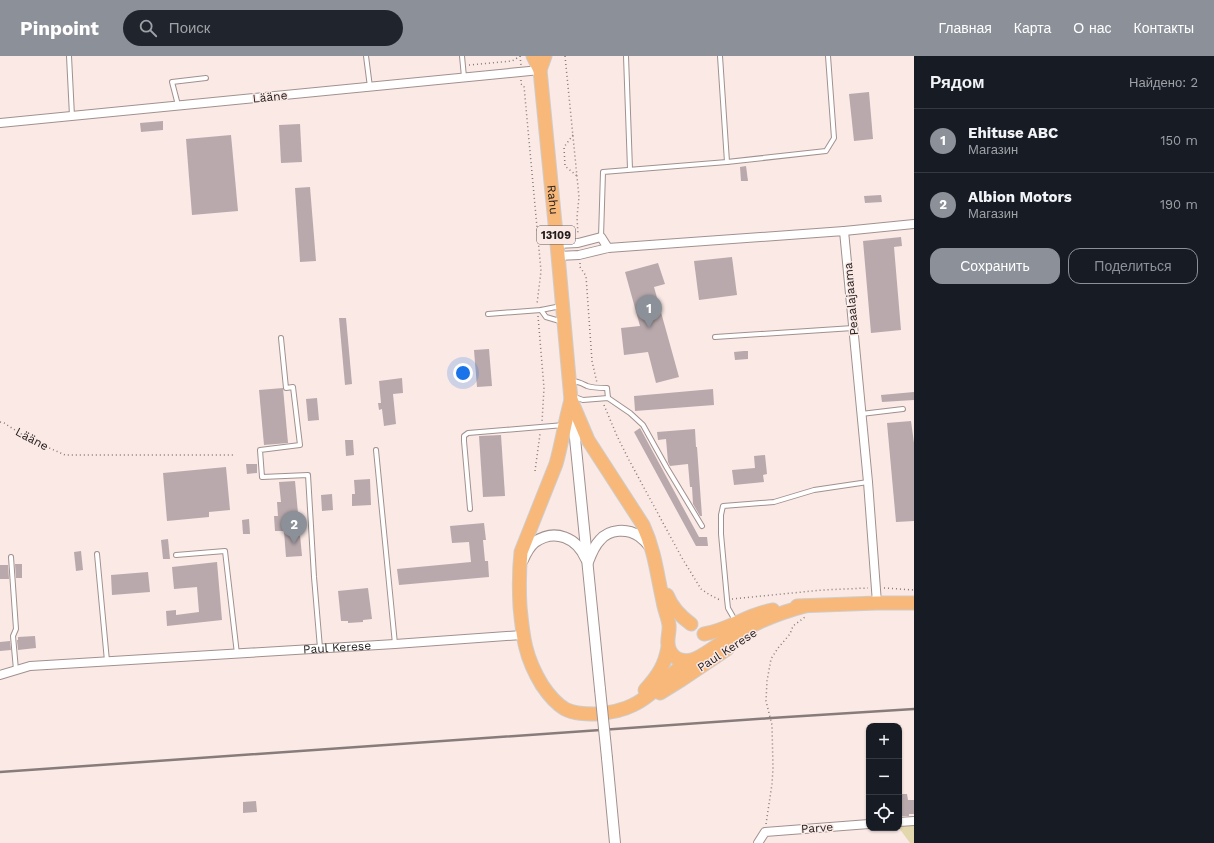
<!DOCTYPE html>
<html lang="ru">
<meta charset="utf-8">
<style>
:root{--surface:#171b24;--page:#20242c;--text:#f1f3f6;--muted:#9ea1a6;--line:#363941;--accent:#8c9099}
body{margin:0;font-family:"Work Sans",sans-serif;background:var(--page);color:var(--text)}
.controls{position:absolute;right:12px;bottom:12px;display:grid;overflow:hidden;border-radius:8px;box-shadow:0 1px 3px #0004}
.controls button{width:36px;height:36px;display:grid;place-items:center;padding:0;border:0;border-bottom:1px solid var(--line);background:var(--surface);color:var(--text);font:20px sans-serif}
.you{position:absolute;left:463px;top:317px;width:14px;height:14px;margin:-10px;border:3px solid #fff;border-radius:50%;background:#1a73e8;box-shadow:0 0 0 6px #1a73e833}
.badge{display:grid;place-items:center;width:26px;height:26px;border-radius:50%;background:var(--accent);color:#fff;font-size:13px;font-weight:700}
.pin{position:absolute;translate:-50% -33px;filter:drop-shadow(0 1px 2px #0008)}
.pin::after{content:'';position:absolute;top:21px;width:14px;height:12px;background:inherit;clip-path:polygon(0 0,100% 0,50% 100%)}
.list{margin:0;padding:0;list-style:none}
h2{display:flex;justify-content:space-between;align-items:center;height:52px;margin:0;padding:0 16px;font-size:17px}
h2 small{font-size:13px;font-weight:400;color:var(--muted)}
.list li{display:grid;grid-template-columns:26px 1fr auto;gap:12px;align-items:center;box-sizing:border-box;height:64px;padding:0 16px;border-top:1px solid var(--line)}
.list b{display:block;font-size:15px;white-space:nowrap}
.list p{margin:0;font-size:13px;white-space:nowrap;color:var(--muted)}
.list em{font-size:13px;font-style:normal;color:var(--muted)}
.actions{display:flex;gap:8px;padding:12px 16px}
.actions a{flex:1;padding:9px 0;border:1px solid var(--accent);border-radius:12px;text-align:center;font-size:14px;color:var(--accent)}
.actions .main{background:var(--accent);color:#fff}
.icon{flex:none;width:22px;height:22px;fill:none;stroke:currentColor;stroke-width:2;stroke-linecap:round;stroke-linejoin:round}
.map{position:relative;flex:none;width:914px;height:787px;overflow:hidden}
header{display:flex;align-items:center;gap:24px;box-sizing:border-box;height:56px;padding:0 20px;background:var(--accent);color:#fff}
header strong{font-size:19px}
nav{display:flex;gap:22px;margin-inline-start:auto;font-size:14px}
.search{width:280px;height:36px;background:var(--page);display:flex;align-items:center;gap:10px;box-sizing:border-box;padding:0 14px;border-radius:22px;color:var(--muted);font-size:15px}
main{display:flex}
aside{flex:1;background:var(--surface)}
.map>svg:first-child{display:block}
.green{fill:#e3d8ad}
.building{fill:#b9a9ad}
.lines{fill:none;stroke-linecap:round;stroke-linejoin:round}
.service-casing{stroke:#a1918e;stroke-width:6}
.minor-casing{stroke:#a1918e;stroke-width:10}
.tertiary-casing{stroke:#a1918e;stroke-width:12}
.trunk-casing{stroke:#cecdcd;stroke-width:15}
.path{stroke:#867b79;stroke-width:1.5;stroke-dasharray:1 3;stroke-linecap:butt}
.service{stroke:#fff;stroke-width:4}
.minor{stroke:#fff;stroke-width:8}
.tertiary{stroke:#fff;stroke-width:10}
.trunk{stroke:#f7b87a;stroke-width:13}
.rail{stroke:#877c7a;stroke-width:2.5}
.tertiary-bridge-casing{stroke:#a1918e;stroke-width:12;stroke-linecap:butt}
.tertiary-bridge{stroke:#fff;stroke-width:10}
.labels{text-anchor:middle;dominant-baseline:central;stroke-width:3;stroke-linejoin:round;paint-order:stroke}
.shield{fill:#fae9e5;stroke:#635a58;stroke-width:1}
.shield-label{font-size:11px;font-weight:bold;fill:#221c1b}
.street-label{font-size:12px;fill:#221c1b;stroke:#fae9e5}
</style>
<header>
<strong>Pinpoint</strong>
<div class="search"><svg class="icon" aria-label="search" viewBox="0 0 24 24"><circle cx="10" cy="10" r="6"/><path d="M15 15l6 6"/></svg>Поиск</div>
<nav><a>Главная</a><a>Карта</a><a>О нас</a><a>Контакты</a></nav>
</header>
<main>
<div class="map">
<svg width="914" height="787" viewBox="0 0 914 787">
<rect width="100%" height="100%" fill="#fae9e5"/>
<!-- green -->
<polygon class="green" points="899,768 914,768 914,787 910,787 899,772"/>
<!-- building -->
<g class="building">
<polygon points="869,36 873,83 854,85 849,38"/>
<polygon points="163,65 163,74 141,76 140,67"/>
<polygon points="300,68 302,106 281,107 279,69"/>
<polygon points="231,79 238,155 192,159 186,83"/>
<polygon points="746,110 748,125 741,125 740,111"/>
<polygon points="310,131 316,205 300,206 295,132"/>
<polygon points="881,139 882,146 865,147 864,140"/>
<polygon points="901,181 902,190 894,191 901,274 871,277 863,185"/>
<polygon points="732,201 737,239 699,244 694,205"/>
<polygon points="658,207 665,228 654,231 679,321 656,327 648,296 624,299 621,272 640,270 625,216"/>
<polygon points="339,262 346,262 352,328 345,329"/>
<polygon points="489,293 492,330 477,331 474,294"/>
<polygon points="744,295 748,295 748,303 735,304 734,296"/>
<polygon points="402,322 403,337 393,338 396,368 384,370 382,353 379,354 378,347 381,347 379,325"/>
<polygon points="283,332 288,387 264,389 259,334"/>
<polygon points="713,333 714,349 635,355 634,340"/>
<polygon points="914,336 914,344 882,346 881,339"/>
<polygon points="317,342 319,364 308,365 306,343"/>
<polygon points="911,365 914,387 914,465 896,466 887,367"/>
<polygon points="640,372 699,481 707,481 708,490 696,490 634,376"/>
<polygon points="695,373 696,391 697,391 702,460 700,460 693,448 692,431 690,431 688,408 670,410 668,406 666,383 658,384 657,376"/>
<polygon points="501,379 505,440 483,441 479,380"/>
<polygon points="345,384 353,384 354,399 346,400"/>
<polygon points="765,399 767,418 763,419 764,426 734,429 732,414 755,412 754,400"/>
<polygon points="246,408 257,408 257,417 247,418"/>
<polygon points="226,411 230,454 209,456 209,461 167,465 163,417"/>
<polygon points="370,423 371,449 352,450 352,438 355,438 354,424"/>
<polygon points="295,425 302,500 286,501 284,475 275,475 274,460 278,460 277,446 281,446 279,426"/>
<polygon points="332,438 333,454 322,455 321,439"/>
<polygon points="249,463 250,478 243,478 242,464"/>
<polygon points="484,467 486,484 483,484 485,505 488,505 489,521 399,529 397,513 471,506 469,486 452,487 450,470"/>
<polygon points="168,483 170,503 163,503 161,484"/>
<polygon points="81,495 83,514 76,515 74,496"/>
<polygon points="217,506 222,564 167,570 166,555 176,554 176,559 199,556 197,531 174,533 172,511"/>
<polygon points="15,508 22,508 22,522 16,522"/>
<polygon points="0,509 8,509 9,523 0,523"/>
<polygon points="148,516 150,536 112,539 111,519"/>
<polygon points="368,532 372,563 363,564 363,566 348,567 348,565 341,565 338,535"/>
<polygon points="35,580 36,592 18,594 17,584 18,584 18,581"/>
<polygon points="10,585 11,594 0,595 0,586"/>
<polygon points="901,738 907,738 908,744 914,744 914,758 909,758 909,760 902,760"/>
<polygon points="256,745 257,756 243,757 243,746"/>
</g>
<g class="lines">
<defs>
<g id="service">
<polyline points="69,0 72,60"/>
<polyline points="366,0 370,31"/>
<polyline points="462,0 464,21"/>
<polyline points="626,0 630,113"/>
<polyline points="720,0 727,106"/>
<polyline points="178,49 172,26 206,22"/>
<polyline points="601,181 603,116 727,106 826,95 834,82 828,0"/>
<polyline points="541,254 546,261 563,266"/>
<polyline points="488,258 541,254 561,250"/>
<polyline points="715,281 853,272"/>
<polyline points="281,282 286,332 293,331 300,389 260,394 262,421 308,419 314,521 320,592"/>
<path d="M571 325C578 325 581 327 587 330 593 332 600 332 607 332L608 342"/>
<polyline points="572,340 583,344 608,342 630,357 643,369 667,412 702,470"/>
<polyline points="861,358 903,353"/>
<polyline points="376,394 395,588"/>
<polyline points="470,453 464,385 464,380 468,377 564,369"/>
<polyline points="97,498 107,605"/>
<polyline points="176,499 225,495 237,598"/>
<polyline points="11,501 16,573 13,580 16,614"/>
<polyline points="736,566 728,552 727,543 721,478 721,459 723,450 774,446 814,434 868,426"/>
</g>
<g id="minor">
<polyline points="0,67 540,14"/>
<polyline points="844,175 914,168"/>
<polyline points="557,188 578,187 601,181 608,192"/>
<polyline points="558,200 579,199 608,192 844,175 868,426 877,547"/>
<path id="s1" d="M0 619 30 610 395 588 522 579"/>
<polyline points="899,766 914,765"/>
<polyline points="758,787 765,776 869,768"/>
</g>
<g id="tertiary">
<polyline points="572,352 600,633"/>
<path d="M523 504C526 497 529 491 535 486 555 472 577 482 586 503"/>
<path d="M588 506C591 498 594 490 600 484 609 473 627 472 639 480 643 483 647 487 650 491"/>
<polyline points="607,702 615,787"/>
</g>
<g id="trunk">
<path id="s2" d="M533 0 540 14 557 188 571 344C565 365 562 387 556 408L521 496C519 514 519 532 520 551 523 582 525 601 542 629 548 638 555 647 565 653 574 658 586 658 595 658 608 657 622 655 633 649 654 639 669 618 688 605"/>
<polyline points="540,14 545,0"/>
<path d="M571 344 588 384 643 469C655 495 657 519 663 545 664 553 668 561 669 569 670 578 665 586 670 595 675 605 687 607 697 602 707 597 717 589 727 583 752 568 778 557 805 550"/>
<path d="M667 539C672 552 680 560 691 568"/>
<polyline points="797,550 877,547 914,547"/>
<path d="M704 578C729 574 748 558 773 554"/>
<path d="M645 634C658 620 665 609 668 591"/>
<polyline points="660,637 681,624 727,593"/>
</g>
</defs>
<!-- service casing -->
<use href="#service" class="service-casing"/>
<!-- minor casing -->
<use href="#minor" class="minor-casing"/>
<!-- tertiary casing -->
<use href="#tertiary" class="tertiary-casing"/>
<!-- trunk casing -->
<use href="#trunk" class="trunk-casing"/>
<!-- path -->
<g class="path">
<polyline points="520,0 521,9"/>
<polyline points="565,0 579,141 577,161 578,179"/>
<polyline points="469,9 512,5 517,2 519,0"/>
<polyline points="521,24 521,28 524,30 541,215 537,248"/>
<polyline points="573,79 564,91 565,110 577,120"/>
<polyline points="580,207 580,211 586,220 592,305 597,327"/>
<polyline points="538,260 544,332 542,366"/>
<polyline points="604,349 617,380 629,404 682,502 701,533 710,539 720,544"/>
<polyline points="0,366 4,367 29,383 65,399 235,399"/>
<polyline points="535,415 540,378"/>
<polyline points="884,532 914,534"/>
<polyline points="732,543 822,534 868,532"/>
<polyline points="766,768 772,728 773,712 772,669 766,645 767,625 771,603 778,592 790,578 793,570 805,561"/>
</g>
<!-- service -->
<use href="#service" class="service"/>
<!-- minor -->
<use href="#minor" class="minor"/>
<!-- tertiary -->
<use href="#tertiary" class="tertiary"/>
<!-- trunk -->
<use href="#trunk" class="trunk"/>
<!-- rail -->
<polyline class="rail" points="0,716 771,662 914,653"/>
<defs>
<polyline id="tertiary-bridge" points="600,633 607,702"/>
</defs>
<!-- tertiary-bridge casing -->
<use href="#tertiary-bridge" class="tertiary-bridge-casing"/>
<!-- tertiary-bridge -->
<use href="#tertiary-bridge" class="tertiary-bridge"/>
</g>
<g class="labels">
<!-- shield labels -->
<rect class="shield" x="537" y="170" width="38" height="18" rx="3"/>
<g class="shield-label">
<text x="556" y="179">13109</text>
</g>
<!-- street labels -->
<g class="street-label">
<text transform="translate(270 41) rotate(-6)">Lääne</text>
<text stroke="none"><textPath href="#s2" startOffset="146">Rahu</textPath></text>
<text transform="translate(851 243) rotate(-95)">Peaalajaama</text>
<text transform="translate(32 383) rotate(28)">Lääne</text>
<text stroke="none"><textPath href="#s1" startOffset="339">Paul Kerese</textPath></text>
<text transform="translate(727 594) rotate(-33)">Paul Kerese</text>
<text transform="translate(817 772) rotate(-4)">Parve</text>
</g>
</g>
</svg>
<div class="controls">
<button>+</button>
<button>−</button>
<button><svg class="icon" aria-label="locate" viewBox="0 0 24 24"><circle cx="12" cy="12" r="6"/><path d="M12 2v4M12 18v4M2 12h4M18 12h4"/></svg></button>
</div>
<div class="you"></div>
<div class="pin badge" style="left:649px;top:272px">1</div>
<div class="pin badge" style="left:294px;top:488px">2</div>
</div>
<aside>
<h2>Рядом<small>Найдено: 2</small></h2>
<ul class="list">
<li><span class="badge">1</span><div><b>Ehituse ABC</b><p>Магазин</p></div><em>150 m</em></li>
<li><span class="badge">2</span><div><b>Albion Motors</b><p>Магазин</p></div><em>190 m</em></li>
</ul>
<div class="actions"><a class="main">Сохранить</a><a>Поделиться</a></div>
</aside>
</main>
